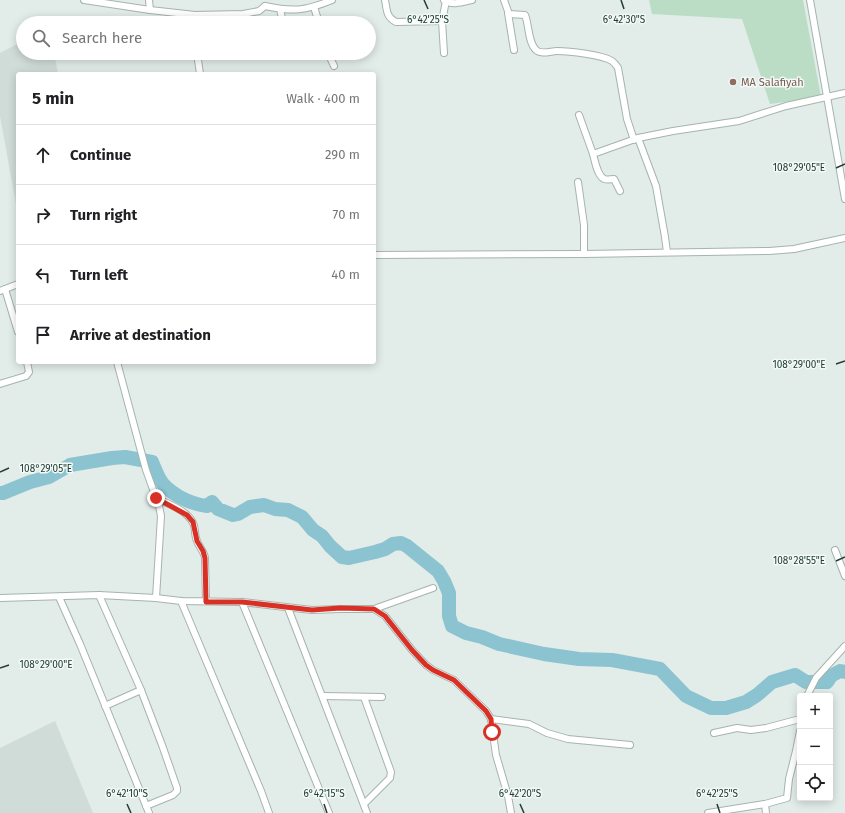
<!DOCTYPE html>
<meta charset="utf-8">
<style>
:root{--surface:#fff;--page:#f2f2f2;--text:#202124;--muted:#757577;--line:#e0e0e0}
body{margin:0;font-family:"Fira Sans",sans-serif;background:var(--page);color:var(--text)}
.controls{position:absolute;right:12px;bottom:12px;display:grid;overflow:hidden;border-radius:4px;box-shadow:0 2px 10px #0003}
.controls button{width:36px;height:36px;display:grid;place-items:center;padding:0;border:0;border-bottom:1px solid var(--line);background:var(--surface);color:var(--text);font:20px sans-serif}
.stop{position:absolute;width:12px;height:12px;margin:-9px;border:3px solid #d93025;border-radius:50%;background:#fff}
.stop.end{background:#d93025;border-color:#fff;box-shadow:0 1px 4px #0008}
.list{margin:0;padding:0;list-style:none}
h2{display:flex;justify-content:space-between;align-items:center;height:52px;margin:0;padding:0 16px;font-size:17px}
h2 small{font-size:13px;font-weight:400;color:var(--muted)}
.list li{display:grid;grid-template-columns:26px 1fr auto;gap:12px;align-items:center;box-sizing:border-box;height:60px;padding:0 16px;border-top:1px solid var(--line)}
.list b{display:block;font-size:15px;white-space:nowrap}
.list em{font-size:13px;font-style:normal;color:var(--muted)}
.icon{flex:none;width:22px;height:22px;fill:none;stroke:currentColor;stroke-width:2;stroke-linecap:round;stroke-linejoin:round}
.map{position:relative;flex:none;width:845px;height:813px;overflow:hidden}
.search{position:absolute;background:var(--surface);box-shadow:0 2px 10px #0003;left:16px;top:16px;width:360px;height:44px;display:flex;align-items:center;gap:10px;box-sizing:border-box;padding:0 14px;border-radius:22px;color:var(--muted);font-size:15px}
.panel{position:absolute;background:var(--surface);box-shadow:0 2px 10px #0003;left:16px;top:72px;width:360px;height:292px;border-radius:4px}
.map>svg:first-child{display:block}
.built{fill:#d0dcd7}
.green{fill:#bbddc6}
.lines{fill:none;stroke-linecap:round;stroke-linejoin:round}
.river{stroke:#8bc3d0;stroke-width:14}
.street-casing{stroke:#a5b4af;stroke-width:8}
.street{stroke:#fff;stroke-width:6}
.route{stroke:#d93025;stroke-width:5}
.ticks{fill:none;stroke:#223d37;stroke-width:1.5}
.education-dot{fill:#8d6e63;stroke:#f3f9f6;stroke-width:1.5}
.labels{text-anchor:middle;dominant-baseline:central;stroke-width:3;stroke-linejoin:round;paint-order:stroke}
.education-label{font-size:11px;fill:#785e54;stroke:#f3f9f6;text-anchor:start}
.ticks-label{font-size:10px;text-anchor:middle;fill:#223d37;stroke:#f3f9f6;stroke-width:3;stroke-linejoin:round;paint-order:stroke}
</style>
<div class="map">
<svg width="845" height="813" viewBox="0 0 845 813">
<rect width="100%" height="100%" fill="#e2ece8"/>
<!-- built -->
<g class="built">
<polygon points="23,41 23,53 54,53 58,74 18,74 18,215 0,116 0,53"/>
<polygon points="55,721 93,813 0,813 0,748"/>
</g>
<!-- green -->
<polygon class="green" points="649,0 803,0 821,97 770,104 742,19 652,14"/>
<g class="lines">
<!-- river -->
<path class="river" d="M0 493H3L30 482 49 477 70 465 112 458 125 457 152 462C155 469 158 478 163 484 174 496 191 504 207 506L212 502 218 509 233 515 238 514 250 507 264 505 275 509 288 510 302 517 313 530 322 536 330 546 342 557 349 558 375 552 385 549 393 544 401 543 407 546 438 571 444 581 449 593V616L452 626 466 633 482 637 499 644 544 654 579 659 612 660 660 669 686 696 711 708H726L746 702 757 695 772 682 795 675 806 682H827L831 676 840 671 845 672"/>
<defs>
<g id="street">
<polyline points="84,0 150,10 195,15 243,14 259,11 265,6"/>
<polyline points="149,0 150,10"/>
<path d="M385 0C387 10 386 17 396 22L442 21"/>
<path d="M444 0C452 6 463 2 472 0"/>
<path d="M504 0 509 14 525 15C529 24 528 43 536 50 541 55 551 51 557 51 569 51 603 55 612 61 615 63 616 65 618 68L627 119 634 140"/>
<polyline points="810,0 845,199"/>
<path d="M265 6C293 12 305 11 332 0"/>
<polyline points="314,7 319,23"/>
<polyline points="280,9 283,23"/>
<polyline points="508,13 514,50"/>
<polyline points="195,15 196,23"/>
<polyline points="197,53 200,74"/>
<polyline points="328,53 334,66"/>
<polyline points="444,53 442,21 446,1"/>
<polyline points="579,115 593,154"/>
<polyline points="638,138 656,186 665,237 667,252"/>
<polyline points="578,182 584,225 584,254"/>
<path d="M620 191 614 179C611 179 606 180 604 179 597 175 595 161 593 154L638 138 673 131 739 121 786 106 845 93"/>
<polyline points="374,255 584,254 769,251 794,249 845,238"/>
<polyline points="5,289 18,332"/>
<polyline points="0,291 18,284"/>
<polyline points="117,362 146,470 159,506 161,516 156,598"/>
<polyline points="0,384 26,376 29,372 27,362"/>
<path d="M156 498C168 504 187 510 193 523 196 528 194 535 197 541 199 547 204 551 205 558L206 601"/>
<polyline points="835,550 845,576"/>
<polyline points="99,595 141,690 162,745 177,788 177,791 173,795 146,806"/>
<polyline points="59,597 80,644 149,813"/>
<polyline points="0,598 99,595 156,598 181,601 242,602 312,610 340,609 374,609 385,616 412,650 426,665 433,670 454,680 486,711 491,719 496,755 508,796 511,813"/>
<polyline points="181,601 261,791 269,813"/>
<polyline points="242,602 329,813"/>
<polyline points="288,608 367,813"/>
<polyline points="374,609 433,588"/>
<polyline points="323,696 382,697"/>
<polyline points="807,696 816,678 845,646"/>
<polyline points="364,697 391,772 390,778 364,804"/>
<polyline points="105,706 141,690"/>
<polyline points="491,719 529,724 547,733 568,739 630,745"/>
<polyline points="714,733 737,728 751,730 766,728 800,719"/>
<polyline points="765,804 766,813"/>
<polyline points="708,813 765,804 787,798 789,779 796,751 800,731"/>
</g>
</defs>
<!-- street casing -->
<use href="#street" class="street-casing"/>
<!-- street -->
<use href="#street" class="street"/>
</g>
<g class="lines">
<!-- route -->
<polyline class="route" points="156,498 187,515 193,522 197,541 203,551 205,558 206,602 242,602 312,610 340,608 374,609 385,616 412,650 426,665 433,670 454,680 486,711 491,719 492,732"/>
</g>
<!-- ticks -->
<path class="ticks" d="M424 0 428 9M621 0 624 9M836 168 845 164M836 364 845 361M0 472 9 468M836 561 845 557M0 668 9 665M127 804 131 813M324 804 327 813M520 804 524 813M717 804 720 813"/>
<!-- markers -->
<circle class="education-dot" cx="733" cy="82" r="4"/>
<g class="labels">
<!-- education labels -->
<g class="education-label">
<text x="741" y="82">MA Salafiyah</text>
</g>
</g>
<g class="ticks-label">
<text x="428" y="23">6°42'25"S</text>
<text x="624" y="23">6°42'30"S</text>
<text x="799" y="171">108°29'05"E</text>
<text x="799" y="368">108°29'00"E</text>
<text x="46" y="472">108°29'05"E</text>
<text x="799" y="564">108°28'55"E</text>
<text x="46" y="668">108°29'00"E</text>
<text x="127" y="797">6°42'10"S</text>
<text x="324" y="797">6°42'15"S</text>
<text x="520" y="797">6°42'20"S</text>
<text x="717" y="797">6°42'25"S</text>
</g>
</svg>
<div class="controls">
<button>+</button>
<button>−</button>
<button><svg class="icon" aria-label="locate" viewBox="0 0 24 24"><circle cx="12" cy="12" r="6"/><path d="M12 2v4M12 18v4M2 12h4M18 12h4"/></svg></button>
</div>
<div class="stop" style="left:492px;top:732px"></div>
<div class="stop end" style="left:156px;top:498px"></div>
<div class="search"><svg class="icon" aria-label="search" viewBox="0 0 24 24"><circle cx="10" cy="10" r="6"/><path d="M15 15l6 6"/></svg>Search here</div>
<section class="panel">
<h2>5 min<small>Walk · 400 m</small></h2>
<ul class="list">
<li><svg class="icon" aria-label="ahead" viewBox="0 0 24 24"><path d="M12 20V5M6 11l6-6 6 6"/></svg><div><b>Continue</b></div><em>290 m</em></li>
<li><svg class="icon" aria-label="right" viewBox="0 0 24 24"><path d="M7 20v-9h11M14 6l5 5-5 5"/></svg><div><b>Turn right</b></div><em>70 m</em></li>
<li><svg class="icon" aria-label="left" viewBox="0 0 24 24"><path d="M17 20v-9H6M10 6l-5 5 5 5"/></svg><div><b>Turn left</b></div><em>40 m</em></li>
<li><svg class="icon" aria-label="arrive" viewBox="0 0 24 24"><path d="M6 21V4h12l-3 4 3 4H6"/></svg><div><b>Arrive at destination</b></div></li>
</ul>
</section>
</div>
